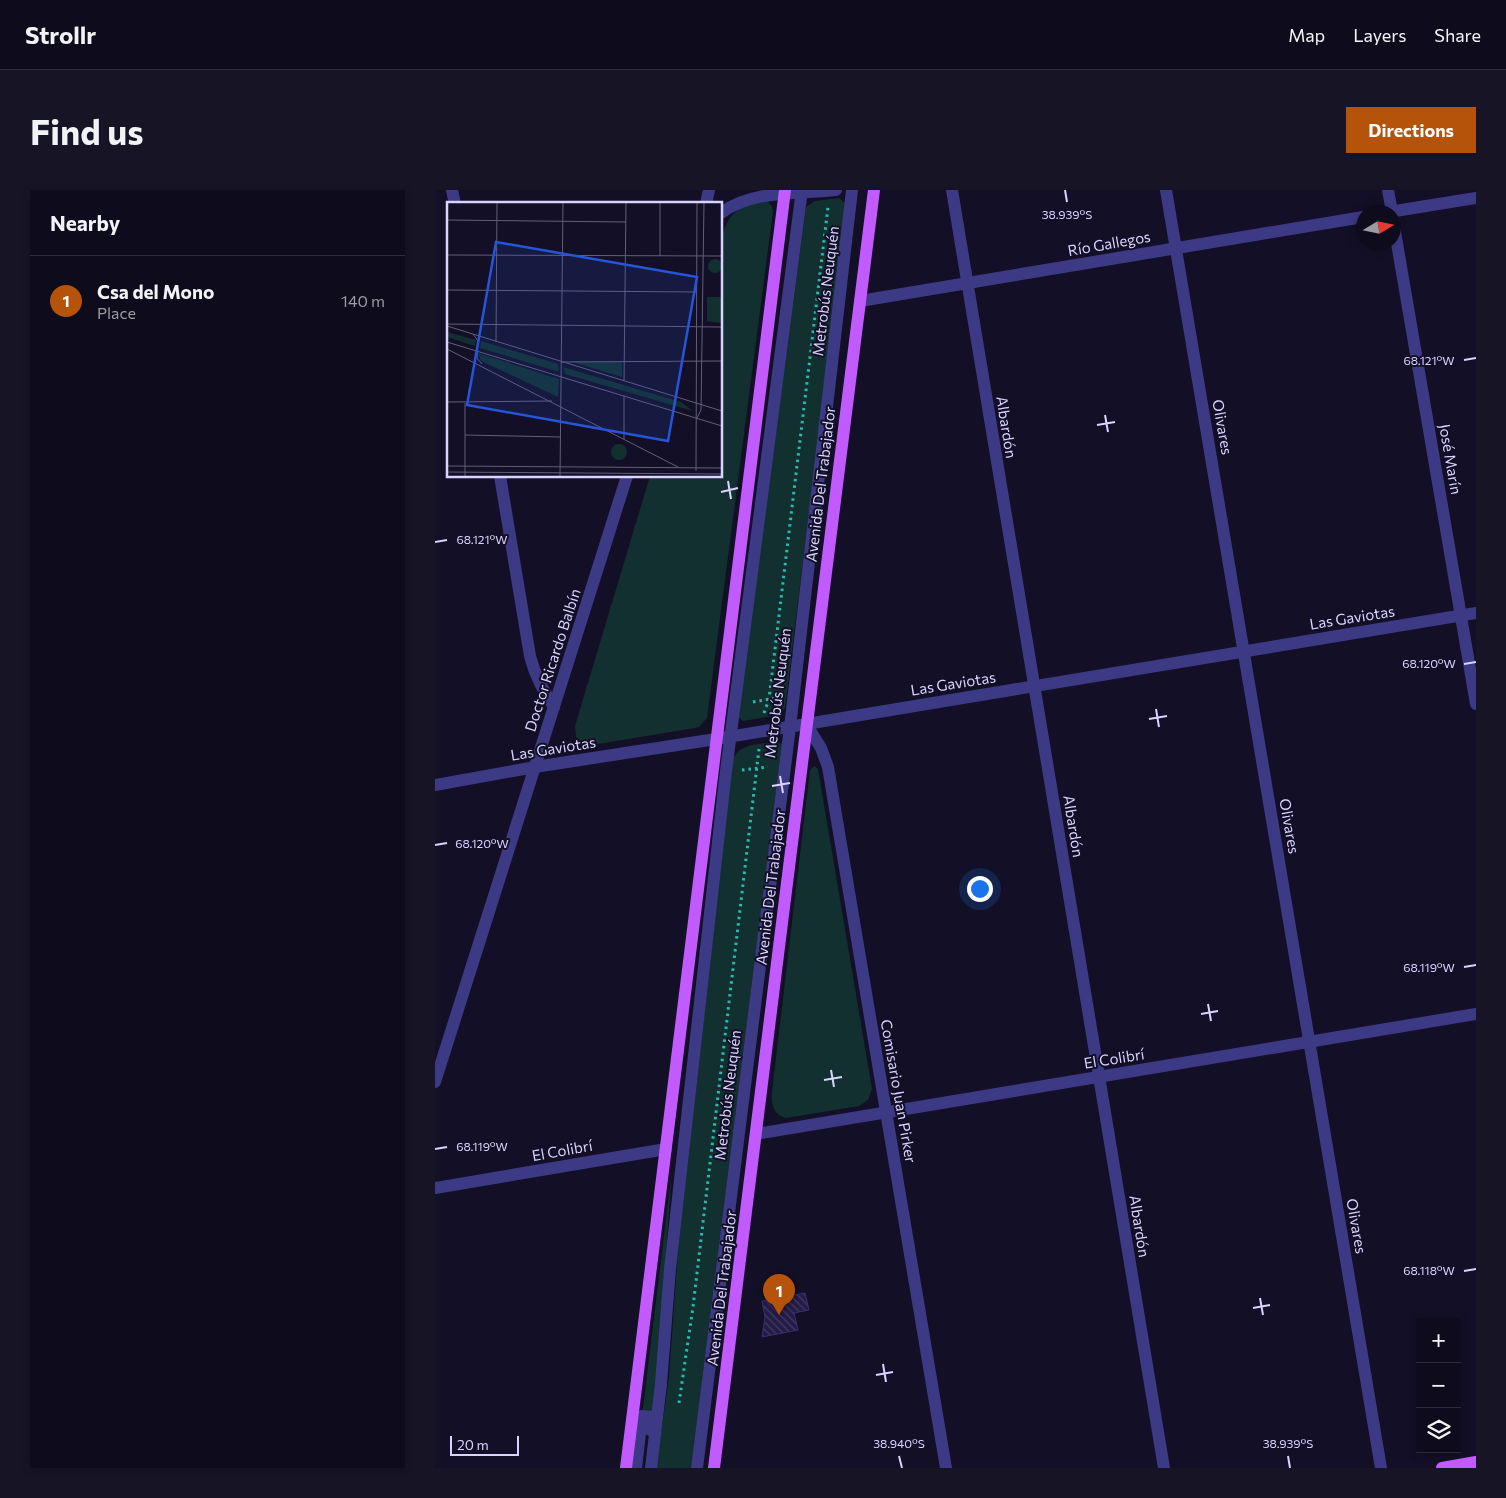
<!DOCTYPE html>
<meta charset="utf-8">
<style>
:root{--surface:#0e0b1c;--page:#171425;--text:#f1f3f6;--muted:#9b9ba3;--line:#2e2b3b;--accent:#b45309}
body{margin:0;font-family:Commissioner,sans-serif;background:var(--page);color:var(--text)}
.controls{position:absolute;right:15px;bottom:15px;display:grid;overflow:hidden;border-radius:0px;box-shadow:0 2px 8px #0003}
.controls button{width:45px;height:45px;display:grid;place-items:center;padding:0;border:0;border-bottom:1px solid var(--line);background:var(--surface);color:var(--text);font:25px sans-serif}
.compass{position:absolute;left:921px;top:15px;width:45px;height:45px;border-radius:50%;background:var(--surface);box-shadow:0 2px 8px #0003;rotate:80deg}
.scale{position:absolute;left:15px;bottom:12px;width:69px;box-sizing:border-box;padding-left:5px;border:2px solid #d9d4ff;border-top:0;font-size:14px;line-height:18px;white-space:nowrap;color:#d9d4ff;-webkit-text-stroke:4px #130f26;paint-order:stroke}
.you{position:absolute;left:544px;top:698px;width:18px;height:18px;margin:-12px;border:4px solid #fff;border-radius:50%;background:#1a73e8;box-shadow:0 0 0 8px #1a73e833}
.badge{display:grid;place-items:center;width:32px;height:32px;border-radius:50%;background:var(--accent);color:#fff;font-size:16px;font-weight:700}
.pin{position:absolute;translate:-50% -41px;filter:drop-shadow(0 1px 2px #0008)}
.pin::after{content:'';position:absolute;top:26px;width:18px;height:15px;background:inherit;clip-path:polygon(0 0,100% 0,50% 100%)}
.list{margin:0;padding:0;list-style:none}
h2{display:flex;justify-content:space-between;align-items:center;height:65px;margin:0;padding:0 20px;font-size:21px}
h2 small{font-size:16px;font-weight:400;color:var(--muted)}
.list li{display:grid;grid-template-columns:32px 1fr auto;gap:15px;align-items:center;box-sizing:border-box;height:90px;padding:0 20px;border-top:1px solid var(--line)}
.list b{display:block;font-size:19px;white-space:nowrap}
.list p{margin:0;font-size:16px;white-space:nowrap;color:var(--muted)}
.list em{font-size:16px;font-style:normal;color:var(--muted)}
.icon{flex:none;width:28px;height:28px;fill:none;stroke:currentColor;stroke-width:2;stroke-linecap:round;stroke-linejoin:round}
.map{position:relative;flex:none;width:1041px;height:1278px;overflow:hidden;border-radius:0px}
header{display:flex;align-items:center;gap:30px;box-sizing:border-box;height:70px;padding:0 25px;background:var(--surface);border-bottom:1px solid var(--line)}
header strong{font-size:24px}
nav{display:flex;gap:28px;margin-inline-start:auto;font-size:18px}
.intro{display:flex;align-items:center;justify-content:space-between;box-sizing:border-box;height:120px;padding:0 30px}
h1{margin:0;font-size:35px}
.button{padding:12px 22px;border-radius:0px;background:var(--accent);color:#fff;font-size:18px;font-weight:700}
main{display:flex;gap:30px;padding:0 30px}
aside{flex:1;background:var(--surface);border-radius:0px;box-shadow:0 2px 8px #0003}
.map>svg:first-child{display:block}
.green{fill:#12302f}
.building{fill:url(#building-back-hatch);stroke:#3b2d73}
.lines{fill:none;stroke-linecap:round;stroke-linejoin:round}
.path{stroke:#2fb8b0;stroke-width:3;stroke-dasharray:2.5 4;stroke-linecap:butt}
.minor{stroke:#3d3a85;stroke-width:12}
.major{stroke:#c25bff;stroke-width:12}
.ticks{fill:none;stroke:#d9d4ff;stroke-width:2}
.labels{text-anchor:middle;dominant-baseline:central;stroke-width:4;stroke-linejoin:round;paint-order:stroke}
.street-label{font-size:15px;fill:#d9d4ff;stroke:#130f26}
.inset-road{fill:none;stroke:#625e7d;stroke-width:1}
.view{fill:#2655da;fill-opacity:0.15;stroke:#2655da;stroke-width:2.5}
.inset-edge{fill:none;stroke:#d9d4ff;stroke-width:2.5}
.ticks-label{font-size:12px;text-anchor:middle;fill:#d9d4ff;stroke:#130f26;stroke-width:4;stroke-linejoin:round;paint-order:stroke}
</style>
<header>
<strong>Strollr</strong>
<nav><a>Map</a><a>Layers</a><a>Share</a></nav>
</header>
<div class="intro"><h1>Find us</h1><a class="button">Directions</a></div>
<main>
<aside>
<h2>Nearby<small></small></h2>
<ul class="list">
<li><span class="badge">1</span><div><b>Csa del Mono</b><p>Place</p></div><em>140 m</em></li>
</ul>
</aside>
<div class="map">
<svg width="1041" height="1278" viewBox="0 0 1041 1278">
<defs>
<pattern id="building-back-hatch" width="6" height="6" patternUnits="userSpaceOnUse" patternTransform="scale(1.25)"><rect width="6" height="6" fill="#241b47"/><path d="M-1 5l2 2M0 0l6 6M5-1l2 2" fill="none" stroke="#433b63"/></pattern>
</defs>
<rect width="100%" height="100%" fill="#130f26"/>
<!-- green -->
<g class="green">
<polygon points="404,8 410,13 410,27 350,518 344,525 308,531 303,527 371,17 380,11"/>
<path d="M333 11 337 17 338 21 272 528 264 537 254 539 157 555 147 554 141 547 140 536 215 286H286V49C295 19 304 17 333 11Z"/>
<path d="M342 552 347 554 256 1278H221L234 1187 243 1061 298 569C305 553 326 554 342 552Z"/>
<path d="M379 576 383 579 437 899 433 910 424 916 351 928C338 925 336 914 337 902L375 580Z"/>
<polygon points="237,980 222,1189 217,1227 207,1226"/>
</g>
<!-- building -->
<polygon class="building" points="370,1103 374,1120 359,1123 363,1140 327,1147 330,1127 327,1111"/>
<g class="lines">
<!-- path -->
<g class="path">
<polyline points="318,512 341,508"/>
<polyline points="329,523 334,509 393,17"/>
<polyline points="307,580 333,577"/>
<polyline points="244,1213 258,1117 324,559"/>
</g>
<!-- minor -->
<g class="minor">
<polyline points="17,0 20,14"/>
<polyline points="517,0 729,1278"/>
<polyline points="731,0 946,1278"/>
<polyline points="953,0 957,22"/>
<polyline points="271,14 274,0"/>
<polyline points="954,22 1041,8"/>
<path d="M286 23C317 0 362 4 401 0"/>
<polyline points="958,30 1041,514"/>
<polyline points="425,111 928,27"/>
<path d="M65 286 95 466C100 486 108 500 119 517"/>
<polyline points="371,534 386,558 393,577 511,1278"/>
<polyline points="0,595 100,577 281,549 1041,423"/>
<polyline points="0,892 192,286"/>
<polyline points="321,944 1041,824"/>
<polyline points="0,998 231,959"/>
<polyline points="201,1278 207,1226 217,1227 215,1240"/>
<polyline points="216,1278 226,1194 235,1079 291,581 367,0"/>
<polyline points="262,1278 355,537 417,0"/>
</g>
<!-- major -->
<g class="major">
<polyline points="191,1278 350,0"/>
<path d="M279 1278C333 852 384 426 439 0"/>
<polyline points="1007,1278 1041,1272"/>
</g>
</g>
<!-- ticks -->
<path class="ticks" d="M630 0 632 12M1029 170 1041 168M670 225 673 242M662 235 680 232M293 291 296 309M286 302 303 298M0 352 12 350M1029 474 1041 472M721 519 724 537M714 529 732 526M345 586 348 603M337 596 355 593M0 655 12 653M1029 777 1041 775M773 814 776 831M766 824 783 821M396 880 399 897M389 890 407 887M0 959 12 957M1029 1081 1041 1079M825 1108 828 1125M818 1118 835 1115M448 1174 451 1192M441 1185 458 1182M464 1266 467 1278M853 1266 855 1278"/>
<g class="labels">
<!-- street labels -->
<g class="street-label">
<text transform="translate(674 53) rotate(-10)">Río Gallegos</text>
<text transform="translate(390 101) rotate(-83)">Metrobús Neuquén</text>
<text transform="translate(572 237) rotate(81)">Albardón</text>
<text transform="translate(788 237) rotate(80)">Olivares</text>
<text transform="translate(1016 269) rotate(80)">José Marín</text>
<text transform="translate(385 294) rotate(-83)">Avenida Del Trabajador</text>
<text transform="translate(917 427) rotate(-9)">Las Gaviotas</text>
<text transform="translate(117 470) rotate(-72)">Doctor Ricardo Balbín</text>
<text transform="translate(518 493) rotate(-9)">Las Gaviotas</text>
<text transform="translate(342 503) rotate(-83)">Metrobús Neuquén</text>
<text transform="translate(118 558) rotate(-9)">Las Gaviotas</text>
<text transform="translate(639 636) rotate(81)">Albardón</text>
<text transform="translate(855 636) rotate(80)">Olivares</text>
<text transform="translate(335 697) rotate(-83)">Avenida Del Trabajador</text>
<text transform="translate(679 868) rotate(-9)">El Colibrí</text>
<text transform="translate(464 901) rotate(80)">Comisario Juan Pirker</text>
<text transform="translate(292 905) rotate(-83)">Metrobús Neuquén</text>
<text transform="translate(127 960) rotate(-10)">El Colibrí</text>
<text transform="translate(705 1036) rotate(81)">Albardón</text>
<text transform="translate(922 1036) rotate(80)">Olivares</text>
<text transform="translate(286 1098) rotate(-83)">Avenida Del Trabajador</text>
</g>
</g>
<!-- overview -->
<g transform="translate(12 12)">
<rect width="275" height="275" fill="#130f26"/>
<path d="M260 95H275V121L260 119ZM0 130 29 138 28 144 0 135ZM34 139 111 162 112 170 33 146ZM31 151 112 177 111 195 34 159ZM122 159 175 160V175ZM116 165 234 200 246 209 118 172ZM164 250a8 8 0 1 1 16 0a8 8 0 1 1-16 0Z" fill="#12302f"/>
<path d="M261 64a7 7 0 1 1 14 0a7 7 0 1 1-14 0Z" fill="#12302f"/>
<path class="inset-road" d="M0 18 179 20M0 53 275 54M213 54V0M0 88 249 90M0 122 275 125M0 124 275 209M26 132 31 139 30 156 35 162M0 140 275 224M49 140 50 0M0 147 231 265M114 160 275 159M177 179 179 0M0 200 105 199M250 216 254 208 257 0M18 233 114 235M177 237V194M0 264 275 266M249 269 250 0M0 270 275 272M18 275V201M113 275 116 0"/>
<path class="view" d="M49 40 250 75 221 239 20 203Z"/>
<rect width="275" height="275" class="inset-edge"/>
</g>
<g class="ticks-label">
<text x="632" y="29">38.939°S</text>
<text x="994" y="175">68.121°W</text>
<text x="47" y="354">68.121°W</text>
<text x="994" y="478">68.120°W</text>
<text x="47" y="658">68.120°W</text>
<text x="994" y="782">68.119°W</text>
<text x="47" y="961">68.119°W</text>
<text x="994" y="1085">68.118°W</text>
<text x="464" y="1258">38.940°S</text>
<text x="853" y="1258">38.939°S</text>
</g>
</svg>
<div class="controls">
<button>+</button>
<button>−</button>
<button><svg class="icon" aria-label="layers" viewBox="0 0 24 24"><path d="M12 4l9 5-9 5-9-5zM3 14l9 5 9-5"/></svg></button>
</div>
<svg class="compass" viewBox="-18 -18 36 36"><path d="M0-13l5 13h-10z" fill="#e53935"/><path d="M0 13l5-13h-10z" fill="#9b9ba3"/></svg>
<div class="scale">20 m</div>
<div class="you"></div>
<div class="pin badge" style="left:344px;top:1125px">1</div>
</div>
</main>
